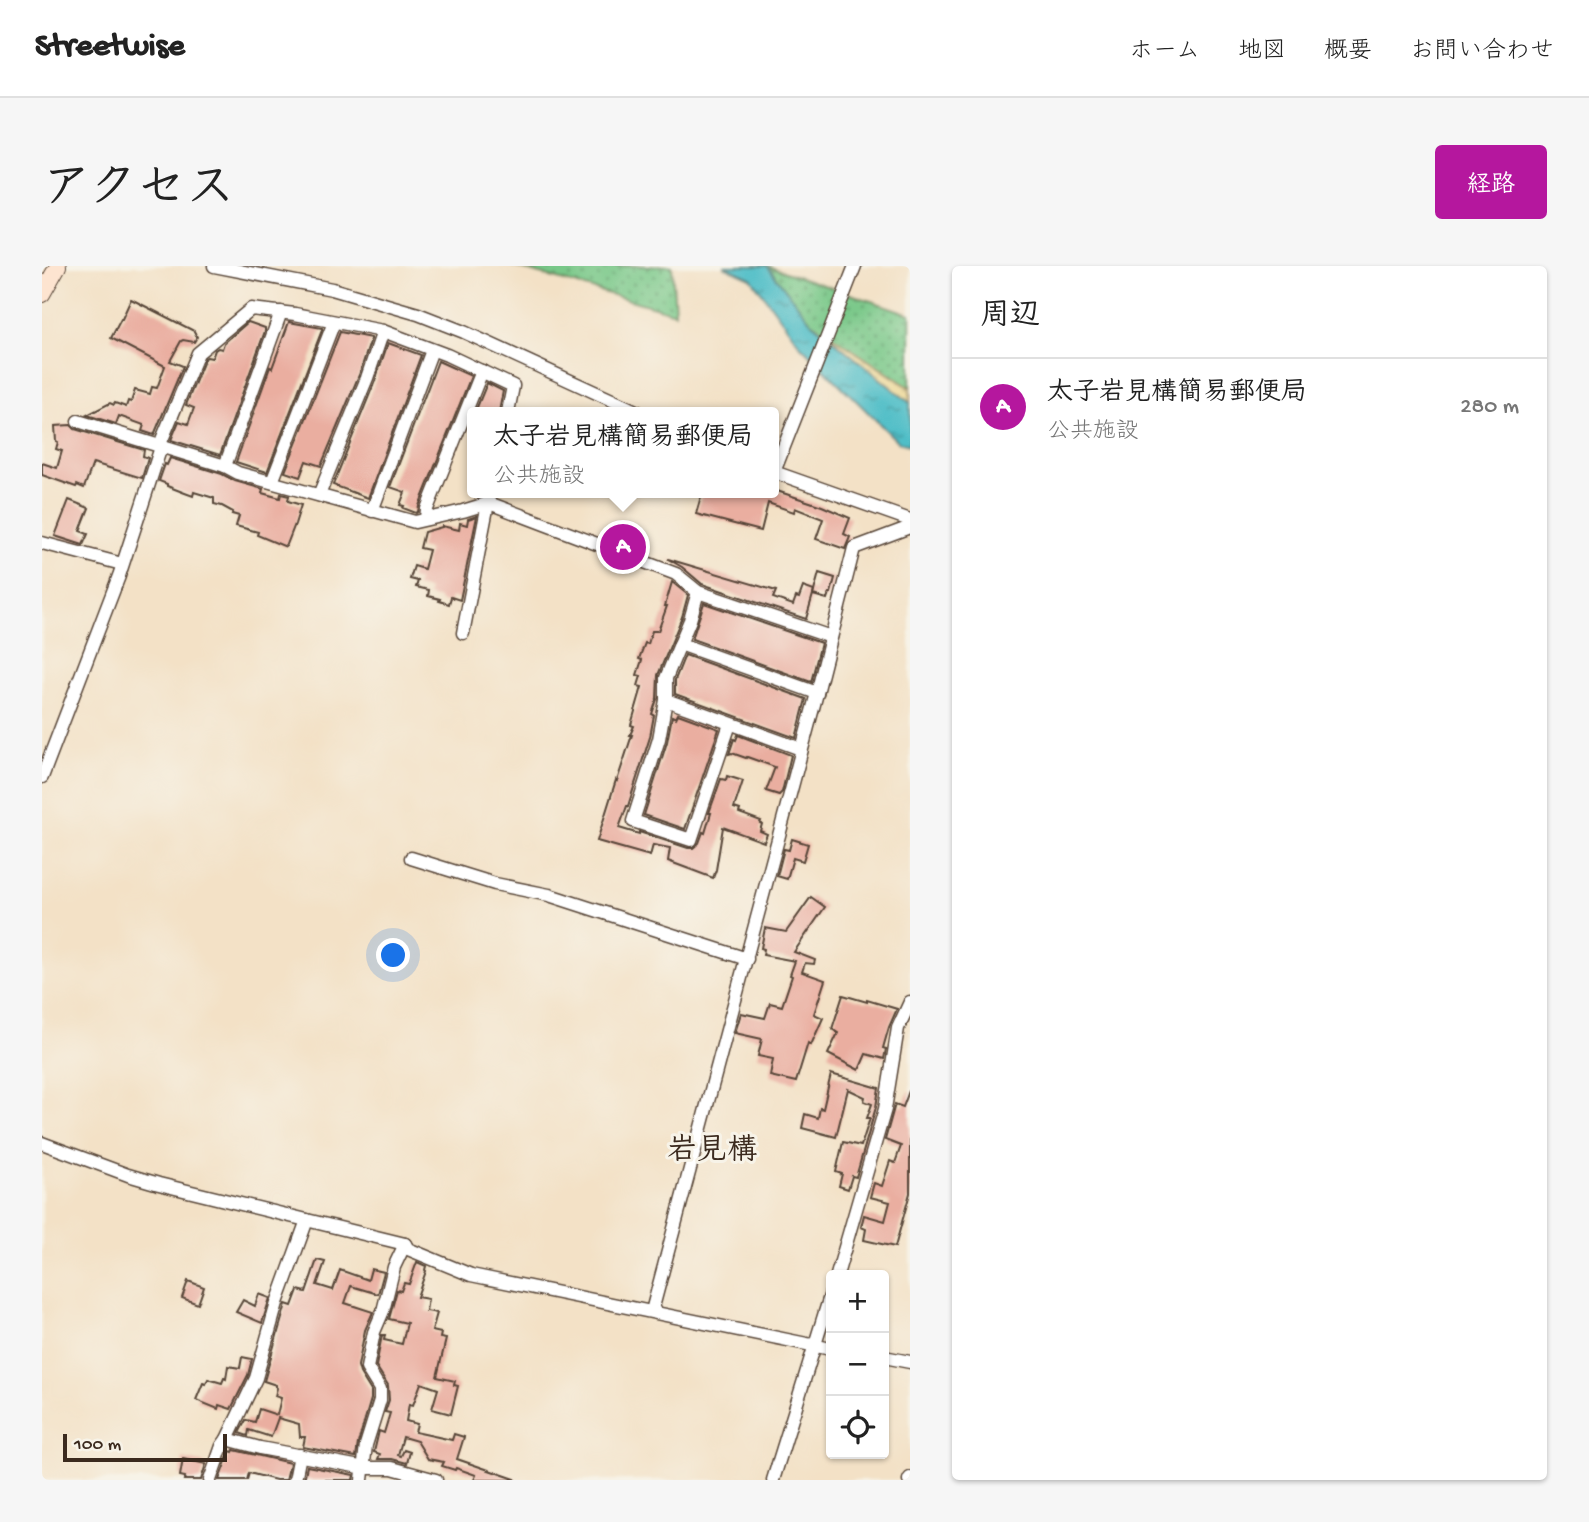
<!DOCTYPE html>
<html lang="ja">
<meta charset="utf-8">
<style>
:root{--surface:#fff;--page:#f6f6f6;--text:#222;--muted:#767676;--line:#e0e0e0;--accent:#b5179e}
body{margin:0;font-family:"Gochi Hand","Klee One",sans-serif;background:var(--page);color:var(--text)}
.controls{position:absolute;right:21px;bottom:21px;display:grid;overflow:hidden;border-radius:7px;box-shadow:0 2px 5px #0004}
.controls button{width:63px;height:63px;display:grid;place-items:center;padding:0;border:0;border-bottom:2px solid var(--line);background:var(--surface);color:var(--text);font:35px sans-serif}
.scale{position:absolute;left:21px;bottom:18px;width:164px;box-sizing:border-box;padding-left:7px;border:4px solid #3b2a1e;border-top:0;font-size:19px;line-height:24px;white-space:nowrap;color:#3b2a1e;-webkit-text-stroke:5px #f7f3e8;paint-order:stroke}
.you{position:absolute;left:352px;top:690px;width:24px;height:24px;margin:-18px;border:5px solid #fff;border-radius:50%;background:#1a73e8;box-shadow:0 0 0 10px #1a73e833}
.badge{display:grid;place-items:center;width:46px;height:46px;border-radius:50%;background:var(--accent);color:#fff;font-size:23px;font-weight:700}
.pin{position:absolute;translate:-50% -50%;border:4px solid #fff;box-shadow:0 2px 7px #0006}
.popup{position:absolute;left:425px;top:141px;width:312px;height:91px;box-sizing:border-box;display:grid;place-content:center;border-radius:7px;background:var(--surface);filter:drop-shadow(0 2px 5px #0005);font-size:23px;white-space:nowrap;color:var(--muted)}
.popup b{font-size:26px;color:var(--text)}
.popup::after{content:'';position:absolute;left:50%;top:100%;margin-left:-14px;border:14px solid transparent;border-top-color:var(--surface)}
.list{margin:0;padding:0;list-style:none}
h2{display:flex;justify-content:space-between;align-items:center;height:91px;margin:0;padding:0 28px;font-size:30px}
h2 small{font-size:23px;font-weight:400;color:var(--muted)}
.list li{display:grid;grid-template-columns:46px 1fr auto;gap:21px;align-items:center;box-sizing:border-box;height:98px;padding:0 28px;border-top:2px solid var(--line)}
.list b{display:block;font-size:26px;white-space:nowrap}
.list p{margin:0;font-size:23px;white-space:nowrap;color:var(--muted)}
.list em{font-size:23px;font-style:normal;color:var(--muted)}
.icon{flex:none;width:38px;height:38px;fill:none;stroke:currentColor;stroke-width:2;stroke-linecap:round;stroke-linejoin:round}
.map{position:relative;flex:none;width:868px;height:1214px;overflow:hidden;border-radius:7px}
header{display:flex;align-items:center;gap:42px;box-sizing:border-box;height:98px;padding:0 35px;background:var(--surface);border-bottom:2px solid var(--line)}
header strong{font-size:33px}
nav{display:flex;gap:38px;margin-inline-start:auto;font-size:24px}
.intro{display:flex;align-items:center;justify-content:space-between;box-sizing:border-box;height:168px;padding:0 42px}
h1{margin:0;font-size:49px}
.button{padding:18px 32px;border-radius:7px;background:var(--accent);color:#fff;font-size:24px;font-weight:700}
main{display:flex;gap:42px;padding:0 42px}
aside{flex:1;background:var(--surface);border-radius:7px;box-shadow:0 2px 5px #0004}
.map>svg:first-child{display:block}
.grass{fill:url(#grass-dots);stroke:#5a7953;stroke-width:2}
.sand{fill:url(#sand-dots);stroke:#94825e;stroke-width:2}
.water{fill:url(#water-ripples);stroke:#467472;stroke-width:2}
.building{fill:#eaaea0}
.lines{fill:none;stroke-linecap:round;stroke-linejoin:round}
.street-casing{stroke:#574537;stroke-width:15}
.secondary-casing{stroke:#574537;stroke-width:18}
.street{stroke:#fff;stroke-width:12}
.secondary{stroke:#fde4d0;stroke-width:16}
.labels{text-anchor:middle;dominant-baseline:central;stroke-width:6;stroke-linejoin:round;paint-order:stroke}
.quarter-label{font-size:30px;font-weight:bold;fill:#3b2a1e;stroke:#f7f3e8}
</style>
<header>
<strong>Streetwise</strong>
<nav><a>ホーム</a><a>地図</a><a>概要</a><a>お問い合わせ</a></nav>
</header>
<div class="intro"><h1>アクセス</h1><a class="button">経路</a></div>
<main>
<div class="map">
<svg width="868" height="1214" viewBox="0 0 868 1214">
<defs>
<pattern id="grass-dots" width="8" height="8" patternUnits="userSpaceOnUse" patternTransform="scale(1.75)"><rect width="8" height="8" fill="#78c888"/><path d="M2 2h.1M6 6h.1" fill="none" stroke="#64a36f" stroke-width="1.8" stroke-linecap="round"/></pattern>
<pattern id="sand-dots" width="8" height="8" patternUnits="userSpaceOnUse" patternTransform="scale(1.75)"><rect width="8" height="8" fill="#eeda9e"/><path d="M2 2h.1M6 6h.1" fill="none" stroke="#cdbb88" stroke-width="1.8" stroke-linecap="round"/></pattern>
<pattern id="water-ripples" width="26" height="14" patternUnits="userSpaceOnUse" patternTransform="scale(1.75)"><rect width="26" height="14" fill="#50bec7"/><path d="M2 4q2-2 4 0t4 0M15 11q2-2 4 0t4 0" fill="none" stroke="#449ba1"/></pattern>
</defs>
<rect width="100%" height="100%" fill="#f7f3e8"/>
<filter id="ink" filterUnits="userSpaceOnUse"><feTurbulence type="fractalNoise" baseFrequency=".0143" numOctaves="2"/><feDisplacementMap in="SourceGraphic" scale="14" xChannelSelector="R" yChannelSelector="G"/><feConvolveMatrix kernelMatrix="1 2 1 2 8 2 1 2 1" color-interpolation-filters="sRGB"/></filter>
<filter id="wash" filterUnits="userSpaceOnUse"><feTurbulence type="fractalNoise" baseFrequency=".00686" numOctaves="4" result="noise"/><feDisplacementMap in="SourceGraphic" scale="28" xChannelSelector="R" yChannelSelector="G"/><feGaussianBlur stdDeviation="1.57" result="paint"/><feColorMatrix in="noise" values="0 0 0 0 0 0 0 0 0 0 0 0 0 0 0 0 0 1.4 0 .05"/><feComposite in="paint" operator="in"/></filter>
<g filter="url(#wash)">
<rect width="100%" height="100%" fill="#f3e1c6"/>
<!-- grass -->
<g class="grass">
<polygon points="470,0 630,0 633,47"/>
<polygon points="725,0 868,48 868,122 770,57"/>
</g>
<!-- sand -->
<polygon class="sand" points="770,57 868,122 868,137"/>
<!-- water -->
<polygon class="water" points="682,0 725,0 770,57 868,137 868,179 856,176 759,80 709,12"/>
<g id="blocks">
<!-- building -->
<g class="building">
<polygon points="89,33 152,65 155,71 152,76 141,74 139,75 128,95 141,100 112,169 100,165 102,159 77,150 74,158 45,149 68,137 72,139 73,137 84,141 86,135 89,136 93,124 108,128 110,121 115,122 123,100 69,72 79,53 80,53"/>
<polygon points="206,56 223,62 223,65 178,189 129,174 137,155 146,158 152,142 144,139 163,92 165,91 170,92 173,84 176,82 180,83 182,77"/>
<polygon points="247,56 280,62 280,64 225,206 194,196 228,101 230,102"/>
<polygon points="298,66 329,72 329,73 317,109 279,200 264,195 258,211 243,206"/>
<polygon points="346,77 379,89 326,232 291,219 333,115"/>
<polygon points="396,95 429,110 377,240 376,246 374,247 361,242 362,240 358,239 363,226 348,221"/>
<polygon points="445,117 461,125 457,146 433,146"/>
<polygon points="29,159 33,163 102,184 101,190 106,192 100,212 51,197 42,222 35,219 34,221 0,209 0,197 15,202 20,185 14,183 16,176 14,175 13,160"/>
<polygon points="128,192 180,208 193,215 221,223 220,227 238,232 239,228 247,230 246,235 259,239 253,258 244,281 215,269 216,266 194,260 197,250 190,248 191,246 180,240 172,238 172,232 152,226 151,230 143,227 125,220 125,218 117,215 123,198 125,199"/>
<polygon points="732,224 780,240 808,252 802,268 808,271 803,283 774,273 781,253 753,242 752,246 726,237 719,265 654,248 660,227 732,227"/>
<polygon points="27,234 47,242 38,265 46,268 41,279 13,270"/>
<polygon points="435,250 418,334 409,331 407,338 397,335 398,333 386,330 387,324 374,321 376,315 368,313 372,300 382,303 387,284 378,282 382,266 400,261 400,260 417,264 418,257 425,259 426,253"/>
<polygon points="626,293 734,325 731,332 751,339 754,331 757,332 761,321 772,325 764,353 660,318 640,301"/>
<polygon points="777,307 793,312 789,327 787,327 785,333 771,329"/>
<polygon points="630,316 646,329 640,351 616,409 615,433 610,448 612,449 608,471 586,540 585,540 577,562 597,568 597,566 646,582 651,582 657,577 661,566 663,567 669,547 667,547 679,513 684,514 685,510 701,515 692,542 698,544 697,547 719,555 718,557 720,558 718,565 725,568 722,576 681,561 674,604 671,612 626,595 628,582 611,579 608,590 555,575 574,514 575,515 590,469 588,469 592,460 589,459 600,421 596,420 599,410 595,409 600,394 597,393 603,377 606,378 610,365 616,365 625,340 623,340"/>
<polygon points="662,337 779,377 769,416 650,373"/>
<polygon points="643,389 764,433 754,472 633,428 633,414"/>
<polygon points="636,448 677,463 643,563 602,549 625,476 630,450 634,452"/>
<polygon points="696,469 749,489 740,526 737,529 724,525 733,501 705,491 704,492 690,487 687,488 692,473 694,474"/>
<polygon points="750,573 766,578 761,595 751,592 745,613 735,610 742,583 747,584"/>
<polygon points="769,631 783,641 752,686 773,694 772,698 763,697 760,706 783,714 772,748 781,752 769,779 766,777 754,816 728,810 731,793 716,790 720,773 693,767 699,747 723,752 728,737 740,740 750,710 748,709 753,695 721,689 722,683 719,682 723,662 744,666"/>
<polygon points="801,729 825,736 825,734 855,743 847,761 841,782 844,783 842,793 824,788 817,804 786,788 796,767 790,763"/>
<polygon points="789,808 837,822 834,841 814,911 810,910 806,923 797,920 800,908 794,906 801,876 819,880 828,852 825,852 830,838 822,835 823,831 806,823 794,871 760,862 763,848 776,852 778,842 781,843"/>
<polygon points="867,825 868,825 868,927 853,981 822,974 824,963 819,961 822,949 843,955 848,936 828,931 832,917 840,920 848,895 853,897 859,880 843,874 853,838 861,841"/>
<polygon points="275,994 283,996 275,1019 291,1024 298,1004 326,1014 329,1003 342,1006 336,1028 309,1020 303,1037 331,1046 323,1064 316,1100 318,1107 329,1125 329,1133 316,1177 314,1191 261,1181 263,1171 258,1171 257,1158 236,1152 229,1171 207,1164 206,1170 197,1167 204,1154 213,1156 217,1143 235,1149 239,1132 233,1130 235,1122 234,1121 234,1119 222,1115 244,1038 250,1040 256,1024 264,1026"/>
<polygon points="375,996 384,1000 383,1004 384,1005 375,1031 386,1033 384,1045 395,1047 390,1065 399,1067 398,1072 404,1073 395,1111 413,1115 412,1119 416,1120 409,1148 390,1143 396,1123 379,1117 371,1139 367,1138 364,1155 375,1158 373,1166 410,1174 412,1168 422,1171 415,1193 473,1213 473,1214 432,1214 434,1209 414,1202 413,1204 400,1200 402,1196 386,1193 375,1175 361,1171 356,1189 359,1190 362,1184 368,1186 365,1197 350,1193 336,1193 338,1188 332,1186 337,1165 342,1167 348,1147 343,1146 347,1134 346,1119 334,1100 340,1069 343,1069 342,1074 360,1078 365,1057 347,1053 355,1024 359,1025 362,1017 367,1018"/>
<polygon points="146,1015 162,1021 156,1038 140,1032"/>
<polygon points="217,1028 228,1032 220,1057 194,1046 201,1034 213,1040"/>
<polygon points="200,1091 210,1093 206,1109 189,1143 177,1139 176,1143 154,1134 161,1117 164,1118 166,1113 180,1117 182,1112 184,1113 186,1100 198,1102"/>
<polygon points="192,1184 248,1197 244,1214 234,1214 207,1207 205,1214 177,1214 188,1185 191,1186"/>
<polygon points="141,1193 164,1198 159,1214 142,1214 143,1211 138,1210"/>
<polygon points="265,1200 312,1209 311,1214 262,1214"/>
</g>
</g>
</g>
<g filter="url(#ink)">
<use href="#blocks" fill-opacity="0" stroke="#574537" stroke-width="2"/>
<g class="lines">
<defs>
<g id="street">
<polyline points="172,0 290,23 376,48 422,66 596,146"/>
<polyline points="813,0 732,206 868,254"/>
<polyline points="36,155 183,200 196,207 373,256 421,245 447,237 634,308 656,326 789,371"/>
<polyline points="183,200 239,46"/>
<polyline points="230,216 292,56"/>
<polyline points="277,229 325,112 341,65"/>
<polyline points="330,245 390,84"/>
<polyline points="384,253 385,243 440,105"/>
<polyline points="0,277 80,298"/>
<polyline points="656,326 648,354 624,412 624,434 617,473 591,555 649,574 688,458"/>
<polyline points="421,367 448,227"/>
<polyline points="638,378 775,427"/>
<polyline points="624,434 759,483"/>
<polyline points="0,511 77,310 119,181 119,176 156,87 209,43 253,48 341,65 405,89 471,120 466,146"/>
<polyline points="369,592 453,618 507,629 705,693"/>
<polyline points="0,877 86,909 117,918 363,978 366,983 429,1009 789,1083"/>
<polyline points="795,1009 843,843 856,762 868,736"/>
<polyline points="610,1045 775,427 812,282 868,261"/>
<polyline points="842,1091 868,1096"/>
<polyline points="185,1173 218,1182 323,1202 350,1202 394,1214"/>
<polyline points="168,1214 180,1180 185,1173 214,1112 235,1037 265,954"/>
<polyline points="253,1214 258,1189"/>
<polyline points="320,1214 324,1179 338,1134 338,1123 325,1102 332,1066 341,1045 352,1001 363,978"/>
<polyline points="731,1214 789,1027"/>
<polyline points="867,1214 868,1212"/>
</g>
<polyline id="secondary" points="0,28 16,0"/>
</defs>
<!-- street casing -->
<use href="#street" class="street-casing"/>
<!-- secondary casing -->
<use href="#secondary" class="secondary-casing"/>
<!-- street -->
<use href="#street" class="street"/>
<!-- secondary -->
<use href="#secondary" class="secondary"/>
</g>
</g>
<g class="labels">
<!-- quarter labels -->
<g class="quarter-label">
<text x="670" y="886">岩見構</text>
</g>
</g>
</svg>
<div class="controls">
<button>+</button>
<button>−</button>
<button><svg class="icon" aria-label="locate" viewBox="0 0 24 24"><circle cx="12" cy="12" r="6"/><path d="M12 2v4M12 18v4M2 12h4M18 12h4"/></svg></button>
</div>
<div class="scale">100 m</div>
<div class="you"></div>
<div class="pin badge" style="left:581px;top:281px">A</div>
<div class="popup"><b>太子岩見構簡易郵便局</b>公共施設</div>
</div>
<aside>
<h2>周辺<small></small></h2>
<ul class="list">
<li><span class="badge">A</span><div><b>太子岩見構簡易郵便局</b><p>公共施設</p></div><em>280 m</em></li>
</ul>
</aside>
</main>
